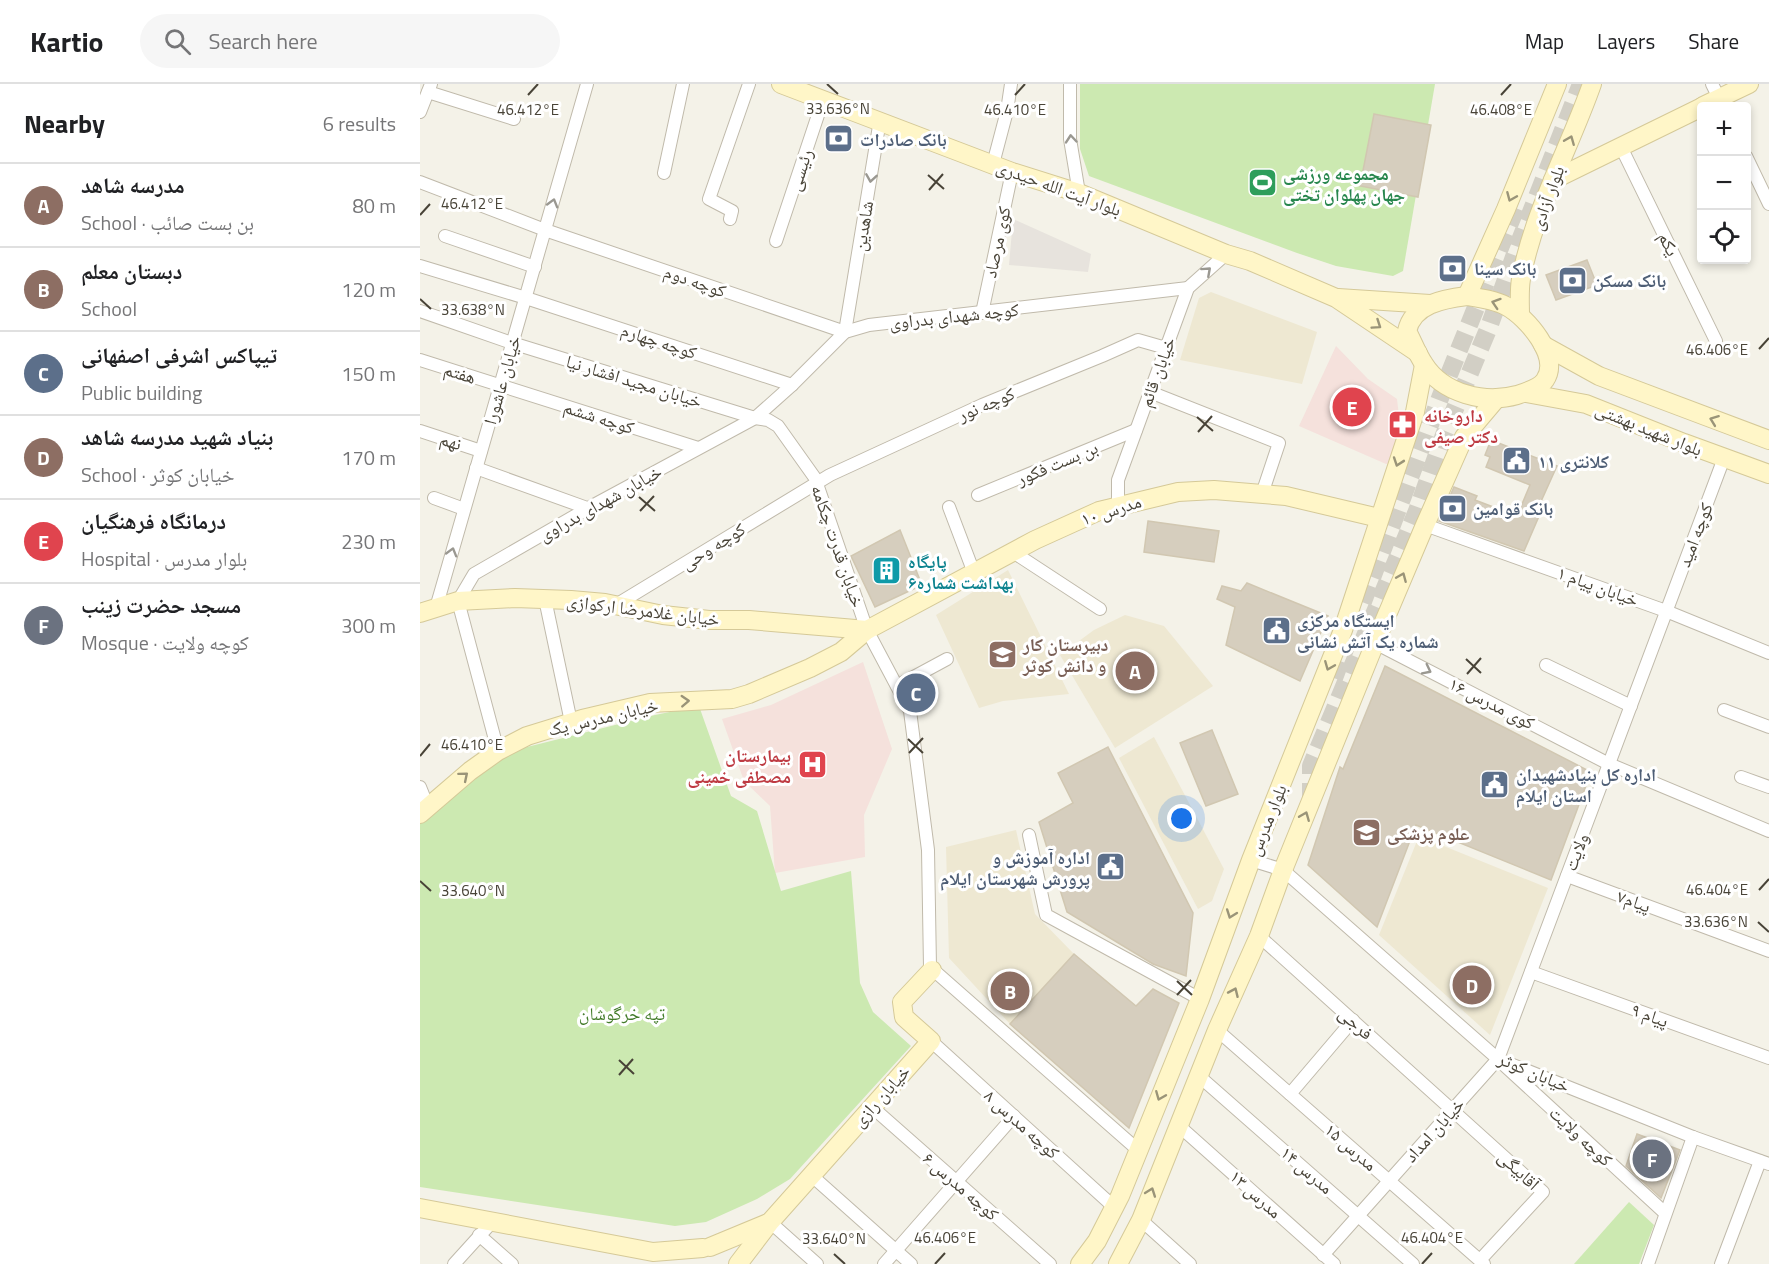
<!DOCTYPE html>
<meta charset="utf-8">
<style>
:root{--surface:#fff;--page:#f6f6f6;--text:#202124;--muted:#757577;--line:#e0e0e0;--accent:#fd4b17}
body{margin:0;font-family:"Titillium Web","Noto Naskh Arabic",sans-serif;background:var(--page);color:var(--text)}
.controls{position:absolute;right:18px;top:18px;display:grid;overflow:hidden;border-radius:6px;box-shadow:0 3px 9px #0003}
.controls button{width:54px;height:54px;display:grid;place-items:center;padding:0;border:0;border-bottom:2px solid var(--line);background:var(--surface);color:var(--text);font:30px sans-serif}
.you{position:absolute;left:762px;top:735px;width:21px;height:21px;margin:-15px;border:4px solid #fff;border-radius:50%;background:#1a73e8;box-shadow:0 0 0 9px #1a73e833}
.badge{display:grid;place-items:center;width:39px;height:39px;border-radius:50%;background:var(--accent);color:#fff;font-size:20px;font-weight:700}
.pin{position:absolute;translate:-50% -50%;border:3px solid #fff;box-shadow:0 2px 6px #0006}
.list{margin:0;padding:0;list-style:none}
h2{display:flex;justify-content:space-between;align-items:center;height:78px;margin:0;padding:0 24px;font-size:26px}
h2 small{font-size:20px;font-weight:400;color:var(--muted)}
.list li{display:grid;grid-template-columns:39px 1fr auto;gap:18px;align-items:center;box-sizing:border-box;height:84px;padding:0 24px;border-top:2px solid var(--line)}
.list b{display:block;font-size:22px;white-space:nowrap}
.list p{margin:0;font-size:20px;white-space:nowrap;color:var(--muted)}
.list em{font-size:20px;font-style:normal;color:var(--muted)}
.icon{flex:none;width:33px;height:33px;fill:none;stroke:currentColor;stroke-width:2;stroke-linecap:round;stroke-linejoin:round}
.map{position:relative;flex:none;width:1349px;height:1180px;overflow:hidden}
header{display:flex;align-items:center;gap:36px;box-sizing:border-box;height:84px;padding:0 30px;background:var(--surface);border-bottom:2px solid var(--line)}
header strong{font-size:28px}
nav{display:flex;gap:33px;margin-inline-start:auto;font-size:21px}
.search{width:420px;height:54px;background:var(--page);display:flex;align-items:center;gap:15px;box-sizing:border-box;padding:0 21px;border-radius:33px;color:var(--muted);font-size:22px}
main{display:flex}
aside{flex:1;background:var(--surface)}
.map>svg:first-child{display:block}
.industrial{fill:#e7e3dd}
.education{fill:#eee8d2}
.medical{fill:#f5e1dc}
.green{fill:#cce9b1}
.building{fill:#d6cebe;stroke:#d1c7b1;stroke-width:1.5}
.lines{fill:none;stroke-linecap:round;stroke-linejoin:round}
.secondary-tunnel{stroke:#d2cfc5;stroke-width:18;stroke-dasharray:18 9;stroke-linecap:butt}
.street-casing{stroke:#c0baab;stroke-width:14}
.secondary-casing{stroke:#d5c998;stroke-width:20}
.street{stroke:#fff;stroke-width:12}
.secondary{stroke:#fff6c8;stroke-width:18}
.oneway{stroke:#9a9891}
.oneway2{stroke:#9a9478}
.ticks{fill:none;stroke:#484337;stroke-width:2}
.labels{text-anchor:middle;dominant-baseline:central;stroke-width:6;stroke-linejoin:round;paint-order:stroke}
.service-label{font-size:18px;font-weight:bold;fill:#4e5e75;stroke:#fff;text-anchor:start}
.street-label{font-size:18px;fill:#484337;stroke:#fff}
.leisure-label{font-size:18px;font-weight:bold;fill:#27864d;stroke:#fff;text-anchor:start}
.health-label{font-size:18px;font-weight:bold;fill:#be3a42;stroke:#fff;text-anchor:start}
.culture-label{font-size:18px;font-weight:bold;fill:#0d838f;stroke:#fff;text-anchor:start}
.education-label{font-size:18px;font-weight:bold;fill:#785e54;stroke:#fff;text-anchor:start}
.park-label{font-size:18px;fill:#427b29;stroke:#fff}
.ticks-label{font-size:15px;text-anchor:middle;fill:#484337;stroke:#fff;stroke-width:6;stroke-linejoin:round;paint-order:stroke}
</style>
<header>
<strong>Kartio</strong>
<div class="search"><svg class="icon" aria-label="search" viewBox="0 0 24 24"><circle cx="10" cy="10" r="6"/><path d="M15 15l6 6"/></svg>Search here</div>
<nav><a>Map</a><a>Layers</a><a>Share</a></nav>
</header>
<main>
<aside>
<h2>Nearby<small>6 results</small></h2>
<ul class="list">
<li><span class="badge" style="background:#8d6e63">A</span><div><b>مدرسه شاهد</b><p>School · بن بست صائب</p></div><em>80 m</em></li>
<li><span class="badge" style="background:#8d6e63">B</span><div><b>دبستان معلم</b><p>School</p></div><em>120 m</em></li>
<li><span class="badge" style="background:#5c6f8a">C</span><div><b>تیپاکس اشرفی اصفهانی</b><p>Public building</p></div><em>150 m</em></li>
<li><span class="badge" style="background:#8d6e63">D</span><div><b>بنیاد شهید مدرسه شاهد</b><p>School · خیابان کوثر</p></div><em>170 m</em></li>
<li><span class="badge" style="background:#e0444e">E</span><div><b>درمانگاه فرهنگیان</b><p>Hospital · بلوار مدرس</p></div><em>230 m</em></li>
<li><span class="badge" style="background:#6b7280">F</span><div><b>مسجد حضرت زینب</b><p>Mosque · کوچه ولایت</p></div><em>300 m</em></li>
</ul>
</aside>
<div class="map">
<svg width="1349" height="1180" viewBox="0 0 1349 1180">
<rect width="100%" height="100%" fill="#f4f2e8"/>
<!-- industrial -->
<polygon class="industrial" points="593,135 671,170 668,188 589,181"/>
<!-- education -->
<g class="education">
<polygon points="791,208 897,248 882,300 760,276 779,214"/>
<polygon points="588,486 649,610 583,617 559,624 516,531"/>
<polygon points="705,531 744,542 793,602 695,664 640,571 674,546"/>
<polygon points="734,653 804,785 792,817 778,825 699,674"/>
<polygon points="596,746 615,830 654,870 590,940 529,874 526,763"/>
<polygon points="999,752 1128,804 1070,951 959,851"/>
</g>
<!-- medical -->
<g class="medical">
<polygon points="916,262 948,295 977,315 979,332 977,350 974,373 970,379 966,380 879,342"/>
<polygon points="443,578 472,665 444,731 445,773 355,789 350,722 324,697 302,635 351,621"/>
</g>
<!-- green -->
<g class="green">
<polygon points="660,0 1015,0 983,187 973,192 916,182 877,169 669,92 660,65"/>
<polygon points="279,622 311,712 337,727 361,807 431,787 440,899 453,928 491,962 370,1095 337,1115 286,1138 255,1142 0,1103 0,740 38,706 78,676 103,664 235,631"/>
<polygon points="1209,1118 1234,1141 1219,1180 1154,1180"/>
</g>
<!-- building -->
<g class="building">
<polygon points="954,30 1011,41 998,113 940,102"/>
<polygon points="1167,176 1177,201 1136,216 1126,191"/>
<polygon points="1071,356 1137,382 1119,422 1123,423 1104,467 1019,437 1034,403 1057,412 1055,416 1097,432 1110,401 1066,383 1070,373 1065,371"/>
<polygon points="728,437 799,447 794,478 724,468"/>
<polygon points="480,446 502,501 455,523 431,472"/>
<polygon points="827,499 908,532 880,597 806,561 815,523 797,515 802,502 821,507"/>
<polygon points="965,582 1171,688 1131,796 996,741 957,843 888,781 920,683 923,685"/>
<polygon points="792,646 818,710 786,722 760,659"/>
<polygon points="688,663 773,829 766,892 733,880 647,828 619,738 653,719 638,689"/>
<polygon points="654,870 716,922 733,905 759,919 709,1044 590,940"/>
<polygon points="1217,1050 1260,1066 1241,1114 1206,1082"/>
</g>
<g class="lines">
<!-- secondary-tunnel -->
<g class="secondary-tunnel">
<polyline points="914,594 1028,293 1098,119"/>
<polyline points="891,717 891,682 997,427 1024,351 1069,243 1099,159 1161,0"/>
</g>
<defs>
<g id="street">
<polyline points="650,0 650,55 659,109"/>
<polyline points="1292,0 1303,22"/>
<polyline points="8,8 94,35"/>
<polyline points="0,28 11,0"/>
<polyline points="1201,63 1296,257"/>
<polyline points="1326,72 1349,120"/>
<polyline points="573,80 587,27 591,0"/>
<polyline points="244,89 263,0"/>
<polyline points="0,98 125,146 425,248 460,36"/>
<polyline points="310,135 312,127 289,115 329,0"/>
<polyline points="25,152 115,183"/>
<polyline points="356,157 403,16"/>
<polyline points="0,182 106,214 372,301"/>
<polyline points="0,227 92,259 335,334 348,336 358,342 395,394 447,546 490,627 508,766 510,883 718,1066"/>
<polyline points="562,229 592,88"/>
<polyline points="0,276 278,364"/>
<polyline points="730,308 859,359 842,410"/>
<polyline points="0,347 61,367"/>
<polyline points="56,384 167,424"/>
<polyline points="558,411 716,346"/>
<polyline points="14,414 44,425"/>
<polyline points="698,422 698,396 768,204 806,170"/>
<polyline points="529,423 554,489"/>
<polyline points="1005,441 1246,527 1349,569"/>
<polyline points="593,468 680,525"/>
<polyline points="125,515 151,638"/>
<polyline points="196,521 410,391 562,321 682,272 718,256 746,264"/>
<polyline points="16,524 167,0"/>
<polyline points="955,559 1189,680 1349,747"/>
<polyline points="1126,581 1211,622"/>
<polyline points="477,602 527,575"/>
<polyline points="1304,626 1349,643"/>
<polyline points="78,667 38,517 54,490 172,422 335,334 372,301 425,248 449,241 768,204"/>
<polyline points="1321,693 1349,703"/>
<polyline points="0,703 8,723"/>
<polyline points="609,751 626,831 780,915"/>
<polyline points="831,776 863,786 1078,975 1273,1053 1349,1080"/>
<polyline points="1147,792 1349,867"/>
<polyline points="839,852 1123,1108 1060,1176"/>
<polyline points="1111,888 1349,974"/>
<polyline points="797,946 1064,1180"/>
<polyline points="511,957 694,1123"/>
<polyline points="1083,980 1245,1129"/>
<polyline points="780,993 993,1180"/>
<polyline points="870,1010 933,936"/>
<polyline points="452,1023 630,1180"/>
<polyline points="758,1041 914,1180"/>
<polyline points="391,1091 491,1180"/>
<polyline points="721,1136 770,1180"/>
<polyline points="350,1138 397,1180"/>
<polyline points="59,1151 92,1180"/>
<polyline points="903,1171 1078,975 1304,374"/>
<polyline points="34,1180 73,1137"/>
<polyline points="464,1180 594,1032"/>
<polyline points="1228,1180 1273,1053"/>
<polyline points="1301,1180 1340,1077"/>
</g>
<g id="secondary">
<polyline points="361,0 592,88 659,109 806,170 830,177 916,214 998,269"/>
<polyline points="1283,22 1329,0"/>
<polyline points="1133,96 1282,23"/>
<path d="M1047 212C1060 214 1075 216 1086 222 1107 233 1141 273 1125 296 1120 304 1106 308 1097 311 1065 320 1023 310 1004 280 997 270 993 258 987 247 993 220 1023 215 1047 212Z"/>
<polyline points="1047,212 1086,125 1137,0"/>
<polyline points="918,214 1010,220"/>
<path d="M1100 231C1100 220 1099 206 1101 195 1113 129 1150 63 1172 0"/>
<polyline points="1123,261 1179,292 1349,356"/>
<polyline points="1106,309 1166,320 1264,359 1349,390"/>
<polyline points="0,529 38,517 95,514 151,516 185,519 243,531 289,536 329,536 447,546"/>
<polyline points="0,730 50,687 78,667 107,652 162,635 230,619 312,615 329,610 390,584 421,568 447,546 615,456 679,427 758,408 794,406 866,412 959,434"/>
<polyline points="0,1124 233,1168 283,1164"/>
<polyline points="290,1163 348,1139"/>
<polyline points="318,1180 350,1138 511,957 484,933 482,918 512,886"/>
<polyline points="660,1180 677,1157 700,1112 780,915 831,776 923,546 995,328 1004,281"/>
<polyline points="698,1180 721,1136 797,946 839,852 863,786 955,559 1005,441 1044,353 1077,314"/>
</g>
</defs>
<!-- street casing -->
<use href="#street" class="street-casing"/>
<!-- secondary casing -->
<use href="#secondary" class="secondary-casing"/>
<!-- street -->
<use href="#street" class="street"/>
<!-- secondary -->
<use href="#secondary" class="secondary"/>
</g>
<!-- one-way arrows -->
<defs><path id="oneway-chevron" d="M-2-3.5L2.5 0L-2 3.5" fill="none" stroke-width="1.6" stroke-linecap="round" stroke-linejoin="round" transform="scale(1.5)"/></defs>
<g class="oneway">
<use href="#oneway-chevron" transform="translate(651 55) rotate(-95)"/>
<use href="#oneway-chevron" transform="translate(451 94) rotate(99)"/>
<use href="#oneway-chevron" transform="translate(133 119) rotate(-74)"/>
<use href="#oneway-chevron" transform="translate(787 187) rotate(-42)"/>
<use href="#oneway-chevron" transform="translate(32 468) rotate(-74)"/>
<use href="#oneway-chevron" transform="translate(1007 586) rotate(27)"/>
</g>
<g class="oneway2">
<use href="#oneway-chevron" transform="translate(1150 56) rotate(-68)"/>
<use href="#oneway-chevron" transform="translate(1091 113) rotate(113)"/>
<use href="#oneway-chevron" transform="translate(1076 219) rotate(-162)"/>
<use href="#oneway-chevron" transform="translate(957 241) rotate(34)"/>
<use href="#oneway-chevron" transform="translate(1294 336) rotate(-159)"/>
<use href="#oneway-chevron" transform="translate(978 378) rotate(109)"/>
<use href="#oneway-chevron" transform="translate(982 493) rotate(-67)"/>
<use href="#oneway-chevron" transform="translate(909 582) rotate(112)"/>
<use href="#oneway-chevron" transform="translate(265 617) rotate(-3)"/>
<use href="#oneway-chevron" transform="translate(44 692) rotate(-40)"/>
<use href="#oneway-chevron" transform="translate(885 732) rotate(-68)"/>
<use href="#oneway-chevron" transform="translate(811 830) rotate(110)"/>
<use href="#oneway-chevron" transform="translate(814 908) rotate(-66)"/>
<use href="#oneway-chevron" transform="translate(740 1012) rotate(112)"/>
<use href="#oneway-chevron" transform="translate(731 1108) rotate(-70)"/>
</g>
<!-- ticks -->
<path class="ticks" d="M407 0 418 10M108 11 118 0M595 11 605 0M1081 11 1091 0M508 91 524 105M509 106 523 90M0 131 10 120M0 215 11 225M1339 265 1349 254M777 333 793 347M778 348 792 332M219 413 235 427M220 427 234 412M1046 575 1061 589M1047 590 1061 574M488 655 503 669M489 669 503 654M0 672 10 660M0 797 11 807M1339 806 1349 795M1338 838 1349 848M757 897 772 911M757 911 771 896M199 976 214 990M199 991 213 975M414 1170 425 1180M515 1180 525 1169M1002 1180 1012 1169"/>
<!-- icons -->
<defs>
<symbol id="bank-square" viewBox="-11 -11 22 22"><rect x="-9" y="-9" width="18" height="18" rx="4" fill="#5c6f8a" stroke="#fff"/><path d="M-6-4H6V4H-6ZM0-2.3a2.3 2.3 0 1 0 0 4.6a2.3 2.3 0 1 0 0-4.6Z" fill="#fff"/></symbol>
<symbol id="stadium-square" viewBox="-11 -11 22 22"><rect x="-9" y="-9" width="18" height="18" rx="4" fill="#2e9e5b" stroke="#fff"/><path d="M0-5a6.5 5 0 1 0 0 10a6.5 5 0 1 0 0-10ZM-3.5-1.8h7v3.6h-7Z" fill="#fff"/></symbol>
<symbol id="pharmacy-square" viewBox="-11 -11 22 22"><rect x="-9" y="-9" width="18" height="18" rx="4" fill="#e0444e" stroke="#fff"/><path d="M-2-6h4v4h4v4h-4v4h-4v-4h-4v-4h4Z" fill="#fff"/></symbol>
<symbol id="civic-square" viewBox="-11 -11 22 22"><rect x="-9" y="-9" width="18" height="18" rx="4" fill="#5c6f8a" stroke="#fff"/><path d="M-.6-6.5H3V-4.5H.6V-3L4-1V1h2V6H-6V1h2V-1L-.6-3ZM-1.2 2.5V6h2.4V2.5Z" fill="#fff"/></symbol>
<symbol id="building-square" viewBox="-11 -11 22 22"><rect x="-9" y="-9" width="18" height="18" rx="4" fill="#0f9aa8" stroke="#fff"/><path d="M-4-6H4V6H1V3H-1V6H-4ZM-2.5-4.3h1.7v1.8h-1.7ZM.8-4.3h1.7v1.8H.8ZM-2.5-1h1.7V.8h-1.7ZM.8-1h1.7V.8H.8Z" fill="#fff"/></symbol>
<symbol id="school-square" viewBox="-11 -11 22 22"><rect x="-9" y="-9" width="18" height="18" rx="4" fill="#8d6e63" stroke="#fff"/><path d="M0-5L7-2L0 1L-7-2ZM-4 1L0 2.5L4 1V4Q0 6-4 4Z" fill="#fff"/></symbol>
<symbol id="hospital-square" viewBox="-11 -11 22 22"><rect x="-9" y="-9" width="18" height="18" rx="4" fill="#e0444e" stroke="#fff"/><path d="M-5-5h3v3.5h4V-5h3V5h-3V1.5h-4V5h-3Z" fill="#fff"/></symbol>
<symbol id="university-square" viewBox="-11 -11 22 22"><rect x="-9" y="-9" width="18" height="18" rx="4" fill="#8d6e63" stroke="#fff"/><path d="M0-5L7-2L0 1L-7-2ZM-4 1L0 2.5L4 1V4Q0 6-4 4Z" fill="#fff"/></symbol>
</defs>
<g fill-rule="evenodd">
<use href="#bank-square" x="402" y="38" width="33" height="33"/>
<use href="#stadium-square" x="826" y="82" width="33" height="33"/>
<use href="#bank-square" x="1016" y="168" width="33" height="33"/>
<use href="#bank-square" x="1136" y="180" width="33" height="33"/>
<use href="#pharmacy-square" x="966" y="324" width="33" height="33"/>
<use href="#civic-square" x="1080" y="360" width="33" height="33"/>
<use href="#bank-square" x="1016" y="408" width="33" height="33"/>
<use href="#building-square" x="450" y="470" width="33" height="33"/>
<use href="#civic-square" x="840" y="530" width="33" height="33"/>
<use href="#school-square" x="566" y="554" width="33" height="33"/>
<use href="#hospital-square" x="376" y="664" width="33" height="33"/>
<use href="#civic-square" x="1058" y="684" width="33" height="33"/>
<use href="#university-square" x="930" y="732" width="33" height="33"/>
<use href="#civic-square" x="674" y="766" width="33" height="33"/>
</g>
<g class="labels">
<!-- service labels -->
<g class="service-label">
<text x="440" y="55">بانک صادرات</text>
<text x="1054" y="184">بانک سینا</text>
<text x="1173" y="196">بانک مسکن</text>
<text x="1118" y="377">کلانتری ۱۱</text>
<text x="1053" y="424">بانک قوامین</text>
<text x="877" y="536">ایستگاه مرکزی<tspan x="877" dy="21">شماره یک آتش نشانی</tspan></text>
<text x="1096" y="690">اداره کل بنیادشهیدان<tspan x="1096" dy="21">استان ایلام</tspan></text>
<text x="670" y="773" text-anchor="end">اداره آموزش و<tspan x="670" dy="21">پرورش شهرستان ایلام</tspan></text>
</g>
<!-- street labels -->
<g class="street-label">
<text transform="translate(380 86) rotate(-72)">رئیسی</text>
<text transform="translate(639 104) rotate(20)">بلوار آیت الله حیدری</text>
<text transform="translate(1127 114) rotate(-70)">بلوار آزادی</text>
<text transform="translate(443 142) rotate(-81)">شاهدین</text>
<text transform="translate(577 158) rotate(-78)">کوی مرصاد</text>
<text transform="translate(1249 160) rotate(64)">یکم</text>
<text transform="translate(275 197) rotate(19)">کوچه دوم</text>
<text transform="translate(534 232) rotate(-6)">کوچه شهدای بدراوی</text>
<text transform="translate(239 257) rotate(18)">کوچه چهارم</text>
<text transform="translate(737 288) rotate(-70)">خیابان قائم</text>
<text transform="translate(40 289) rotate(17)">هفتم</text>
<text transform="translate(82 296) rotate(-74)">خیابان عاشورا</text>
<text transform="translate(214 297) rotate(17)">خیابان مجید افشار نیا</text>
<text transform="translate(566 320) rotate(-23)">کوچه نور</text>
<text transform="translate(179 333) rotate(18)">کوچه ششم</text>
<text transform="translate(1229 345) rotate(22)">بلوار شهید بهشتی</text>
<text transform="translate(31 357) rotate(18)">نهم</text>
<text transform="translate(637 379) rotate(-23)">بن بست فکور</text>
<text transform="translate(180 419) rotate(-29)">خیابان شهدای بدراوی</text>
<text transform="translate(691 426) rotate(-18)">مدرس ۱۰</text>
<text transform="translate(1275 451) rotate(-69)">کوچه امید</text>
<text transform="translate(293 462) rotate(-32)">کوچه وحی</text>
<text transform="translate(418 462) rotate(71)">خیابان قدرت چکامه</text>
<text transform="translate(1178 502) rotate(20)">خیابان پیام ۱</text>
<text transform="translate(223 526) rotate(7)">خیابان غلامرضا ارکوازی</text>
<text transform="translate(1072 619) rotate(27)">کوی مدرس ۱۶</text>
<text transform="translate(183 633) rotate(-13)">خیابان مدرس یک</text>
<text transform="translate(847 736) rotate(-68)">بلوار مدرس</text>
<text transform="translate(1156 768) rotate(-69)">ولایت</text>
<text transform="translate(1214 817) rotate(20)">پیام۷</text>
<text transform="translate(1230 931) rotate(20)">پیام ۹</text>
<text transform="translate(936 939) rotate(42)">فرجی</text>
<text transform="translate(1114 988) rotate(23)">خیابان کوثر</text>
<text transform="translate(461 1012) rotate(-48)">خیابان رازی</text>
<text transform="translate(602 1040) rotate(42)">کوچه مدرس ۸</text>
<text transform="translate(1014 1046) rotate(-48)">خیابان امداد</text>
<text transform="translate(1161 1052) rotate(43)">کوچه ولایت</text>
<text transform="translate(931 1063) rotate(41)">مدرس ۱۵</text>
<text transform="translate(887 1086) rotate(41)">مدرس ۱۴</text>
<text transform="translate(1099 1086) rotate(43)">آقابیگی</text>
<text transform="translate(541 1102) rotate(41)">کوچه مدرس ۶</text>
<text transform="translate(836 1110) rotate(42)">مدرس ۱۳</text>
</g>
<!-- leisure labels -->
<g class="leisure-label">
<text x="863" y="89">مجموعه ورزشی<tspan x="863" dy="21">جهان پهلوان تختی</tspan></text>
</g>
<!-- health labels -->
<g class="health-label">
<text x="1004" y="331">داروخانه<tspan x="1004" dy="21">دکتر صیفی</tspan></text>
<text x="371" y="671" text-anchor="end">بیمارستان<tspan x="371" dy="21">مصطفی خمینی</tspan></text>
</g>
<!-- culture labels -->
<g class="culture-label">
<text x="488" y="477">پایگاه<tspan x="488" dy="21">بهداشت شماره۶</tspan></text>
</g>
<!-- education labels -->
<g class="education-label">
<text x="603" y="560">دبیرستان کار<tspan x="603" dy="21">و دانش کوثر</tspan></text>
<text x="967" y="749">علوم پزشکی</text>
</g>
<!-- park labels -->
<g class="park-label">
<text x="202" y="929">تپه خرگوشان</text>
</g>
</g>
<g class="ticks-label">
<text x="418" y="30">33.636°N</text>
<text x="108" y="31">46.412°E</text>
<text x="1081" y="31">46.408°E</text>
<text x="595" y="31">46.410°E</text>
<text x="52" y="125">46.412°E</text>
<text x="53" y="231">33.638°N</text>
<text x="1297" y="271">46.406°E</text>
<text x="52" y="666">46.410°E</text>
<text x="1297" y="811">46.404°E</text>
<text x="53" y="812">33.640°N</text>
<text x="1296" y="843">33.636°N</text>
<text x="525" y="1159">46.406°E</text>
<text x="1012" y="1159">46.404°E</text>
<text x="414" y="1160">33.640°N</text>
</g>
</svg>
<div class="controls">
<button>+</button>
<button>−</button>
<button><svg class="icon" aria-label="locate" viewBox="0 0 24 24"><circle cx="12" cy="12" r="6"/><path d="M12 2v4M12 18v4M2 12h4M18 12h4"/></svg></button>
</div>
<div class="you"></div>
<div class="pin badge" style="left:715px;top:587px;background:#8d6e63">A</div>
<div class="pin badge" style="left:590px;top:907px;background:#8d6e63">B</div>
<div class="pin badge" style="left:496px;top:609px;background:#5c6f8a">C</div>
<div class="pin badge" style="left:1052px;top:901px;background:#8d6e63">D</div>
<div class="pin badge" style="left:932px;top:323px;background:#e0444e">E</div>
<div class="pin badge" style="left:1232px;top:1075px;background:#6b7280">F</div>
</div>
</main>
